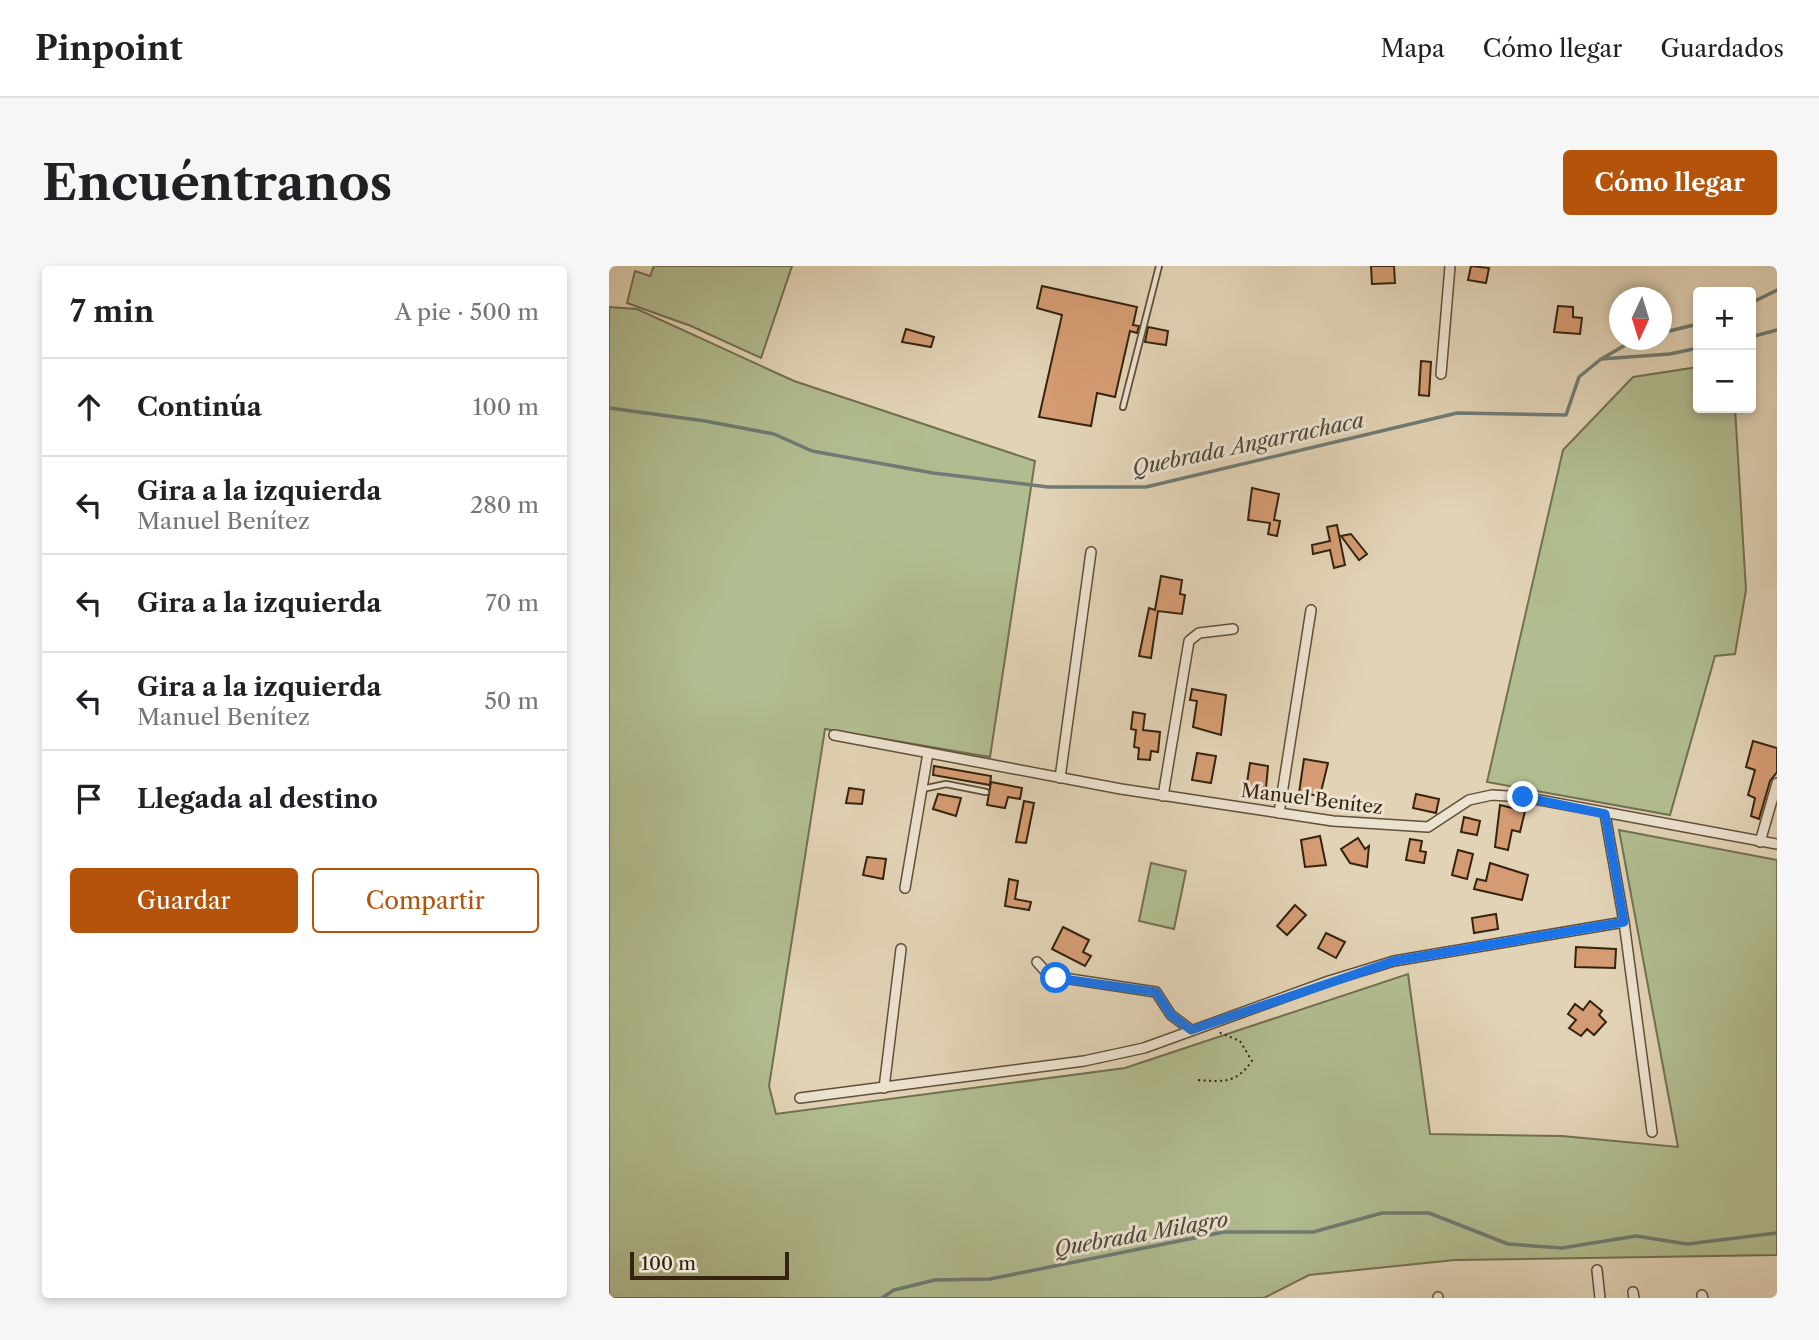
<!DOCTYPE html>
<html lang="es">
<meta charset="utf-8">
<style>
:root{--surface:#fff;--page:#f6f6f6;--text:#202124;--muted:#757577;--line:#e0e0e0;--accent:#b45309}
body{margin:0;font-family:"Libre Caslon Text",serif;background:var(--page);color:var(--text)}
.controls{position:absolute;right:21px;top:21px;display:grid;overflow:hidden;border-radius:7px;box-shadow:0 4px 10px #0003}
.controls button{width:63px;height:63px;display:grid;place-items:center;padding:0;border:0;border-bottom:2px solid var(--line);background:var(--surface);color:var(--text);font:35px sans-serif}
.compass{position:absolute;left:1000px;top:21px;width:63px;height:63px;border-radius:50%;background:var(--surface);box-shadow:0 4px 10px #0003;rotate:184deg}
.scale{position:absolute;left:21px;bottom:18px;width:159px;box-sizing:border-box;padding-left:7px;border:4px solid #34230f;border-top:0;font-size:19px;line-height:24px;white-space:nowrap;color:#34230f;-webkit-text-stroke:5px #ece2d0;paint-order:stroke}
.stop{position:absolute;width:21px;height:21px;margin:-16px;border:5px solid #1a73e8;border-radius:50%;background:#fff}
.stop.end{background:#1a73e8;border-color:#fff;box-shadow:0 2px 7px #0008}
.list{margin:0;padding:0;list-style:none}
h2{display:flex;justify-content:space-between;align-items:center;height:91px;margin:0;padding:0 28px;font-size:30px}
h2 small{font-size:23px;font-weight:400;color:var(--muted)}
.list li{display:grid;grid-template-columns:46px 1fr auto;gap:21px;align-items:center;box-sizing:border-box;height:98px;padding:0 28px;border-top:2px solid var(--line)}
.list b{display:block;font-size:26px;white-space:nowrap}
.list p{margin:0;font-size:23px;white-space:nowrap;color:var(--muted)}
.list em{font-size:23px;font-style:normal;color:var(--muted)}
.actions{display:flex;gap:14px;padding:21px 28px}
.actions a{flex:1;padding:16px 0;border:2px solid var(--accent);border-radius:7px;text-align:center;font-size:24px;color:var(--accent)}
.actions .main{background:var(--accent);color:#fff}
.icon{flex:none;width:38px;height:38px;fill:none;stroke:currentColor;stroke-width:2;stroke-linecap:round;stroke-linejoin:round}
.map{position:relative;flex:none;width:1168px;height:1032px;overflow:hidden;border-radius:7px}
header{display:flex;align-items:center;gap:42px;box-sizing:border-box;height:98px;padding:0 35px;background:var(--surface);border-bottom:2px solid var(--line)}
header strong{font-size:33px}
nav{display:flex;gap:38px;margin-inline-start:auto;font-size:24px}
.intro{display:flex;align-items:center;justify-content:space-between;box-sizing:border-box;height:168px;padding:0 42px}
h1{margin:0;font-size:49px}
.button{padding:18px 32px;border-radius:7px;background:var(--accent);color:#fff;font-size:24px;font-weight:700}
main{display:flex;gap:42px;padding:0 42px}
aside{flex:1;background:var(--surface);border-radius:7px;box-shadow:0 4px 10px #0003}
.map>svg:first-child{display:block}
.green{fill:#b1bd90;stroke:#727050;stroke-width:2}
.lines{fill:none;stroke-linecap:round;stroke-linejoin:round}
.stream{stroke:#6f7b74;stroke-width:3.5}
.building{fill:#d59c73;stroke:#34230f;stroke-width:2}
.lane-casing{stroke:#604f39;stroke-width:8}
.street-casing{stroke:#604f39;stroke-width:12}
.path{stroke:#34230f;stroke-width:2;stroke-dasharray:2 3.5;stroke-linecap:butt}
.lane{stroke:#ece2d0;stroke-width:4.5}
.street{stroke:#ece2d0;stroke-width:9}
.route{stroke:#1a73e8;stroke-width:9}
.labels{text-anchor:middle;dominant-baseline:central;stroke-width:6;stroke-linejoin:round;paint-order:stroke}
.street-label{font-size:19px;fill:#34230f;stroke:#ece2d0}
.water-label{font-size:21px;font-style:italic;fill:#4d4839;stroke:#ece2d0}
</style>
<header>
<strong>Pinpoint</strong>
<nav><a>Mapa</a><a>Cómo llegar</a><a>Guardados</a></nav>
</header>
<div class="intro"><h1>Encuéntranos</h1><a class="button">Cómo llegar</a></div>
<main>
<aside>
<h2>7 min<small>A pie · 500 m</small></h2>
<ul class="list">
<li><svg class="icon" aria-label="ahead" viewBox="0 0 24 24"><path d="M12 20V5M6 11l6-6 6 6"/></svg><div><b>Continúa</b></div><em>100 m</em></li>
<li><svg class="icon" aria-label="left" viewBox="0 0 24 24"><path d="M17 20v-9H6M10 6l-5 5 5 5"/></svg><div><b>Gira a la izquierda</b><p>Manuel Benítez</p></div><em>280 m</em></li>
<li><svg class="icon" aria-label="left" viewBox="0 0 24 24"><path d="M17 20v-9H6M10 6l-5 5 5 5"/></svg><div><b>Gira a la izquierda</b></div><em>70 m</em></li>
<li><svg class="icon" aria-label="left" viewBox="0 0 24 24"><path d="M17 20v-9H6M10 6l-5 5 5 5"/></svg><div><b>Gira a la izquierda</b><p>Manuel Benítez</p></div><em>50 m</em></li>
<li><svg class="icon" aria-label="arrive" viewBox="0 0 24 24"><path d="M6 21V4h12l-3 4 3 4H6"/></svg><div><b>Llegada al destino</b></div></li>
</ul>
<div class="actions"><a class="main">Guardar</a><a>Compartir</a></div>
</aside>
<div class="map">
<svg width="1168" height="1032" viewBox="0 0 1168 1032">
<rect width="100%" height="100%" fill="#e2d3b6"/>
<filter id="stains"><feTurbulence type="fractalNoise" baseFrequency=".00286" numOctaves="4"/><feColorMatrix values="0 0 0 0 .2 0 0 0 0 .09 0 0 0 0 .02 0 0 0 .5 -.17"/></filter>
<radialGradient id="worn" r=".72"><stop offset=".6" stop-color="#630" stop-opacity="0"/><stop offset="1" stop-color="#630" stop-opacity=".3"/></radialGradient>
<!-- green -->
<g class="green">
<polygon points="45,0 183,0 152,92 82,60 18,37 26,5 41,10"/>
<polygon points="0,41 28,43 185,115 426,195 381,491 216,463 160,820 167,848 516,802 799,708 821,868 953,870 1069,881 1010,564 1168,594 1168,989 846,994 700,1009 655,1032 0,1032"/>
<polygon points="1089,101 1089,142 1126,142 1137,324 1126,388 1106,390 1061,549 878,516 954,184 1024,111"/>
<polygon points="542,597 577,605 565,663 530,655"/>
</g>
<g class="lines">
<!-- stream -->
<g class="stream">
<polyline points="1142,37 1168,24"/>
<polyline points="1052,67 1089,58"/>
<polyline points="1142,71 1168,64"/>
<polyline points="994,92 1025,74"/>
<polyline points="0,142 96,155 165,168 203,185 324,207 439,221 537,221 848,147 957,149 970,111 992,93 1061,88 1089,82"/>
<polyline points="273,1032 285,1024 326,1014 381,1013 615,966 704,966 773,947 820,947 899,978 953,982 1027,970 1078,978 1168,967"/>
</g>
</g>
<!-- building -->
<g class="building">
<polygon points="762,0 785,0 786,17 763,18"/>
<polygon points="862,0 880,2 877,17 859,14"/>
<polygon points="433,20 528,41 524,59 530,60 528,67 521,65 506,131 488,127 482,160 430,151 453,49 428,42"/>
<polygon points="949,40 964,41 964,51 973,52 971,68 945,66"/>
<polygon points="539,61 559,65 557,79 536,76"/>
<polygon points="297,63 325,71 322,81 293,76"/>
<polygon points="812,95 822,96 820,130 810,129"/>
<polygon points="643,222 670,228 665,254 671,255 668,270 659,268 661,257 639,254"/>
<polygon points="728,259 736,299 725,302 721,284 704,288 703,279 721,275 718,261"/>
<polygon points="742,268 758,288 750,294 732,270"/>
<polygon points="552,310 573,314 571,328 576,329 573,348 549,345 542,392 530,390 540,342 546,344"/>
<polygon points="583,423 617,429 612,469 584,461 588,435 581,434"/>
<polygon points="524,446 536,448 534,464 551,466 549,486 542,485 541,494 529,493 530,482 525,481 527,464 522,463"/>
<polygon points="1144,475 1168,482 1168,506 1161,515 1150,553 1142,550 1146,532 1139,529 1146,504 1137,501"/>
<polygon points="588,487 607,490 602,517 583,514"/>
<polygon points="695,493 719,497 711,530 690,527"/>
<polygon points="641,497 659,500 657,522 650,521 650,525 637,523"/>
<polygon points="325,500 382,510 381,519 324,509"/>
<polygon points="382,516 413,522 411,533 399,531 396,542 378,539"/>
<polygon points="240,522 255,524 253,538 237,537"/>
<polygon points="329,528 352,532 347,550 324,543"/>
<polygon points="807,528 830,533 827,547 804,542"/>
<polygon points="415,535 425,537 417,577 407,576"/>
<polygon points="891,539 916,545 911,566 903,564 899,584 886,581"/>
<polygon points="855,551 871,555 868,569 852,566"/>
<polygon points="711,570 717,599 696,601 692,574"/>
<polygon points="749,572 756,583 760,580 758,601 741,597 732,583"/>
<polygon points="801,573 813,575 811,585 817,586 815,597 797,594"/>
<polygon points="849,584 864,588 858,613 843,609"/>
<polygon points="258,591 277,593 274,613 254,609"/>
<polygon points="881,597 919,609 913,634 865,623 868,613 877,615"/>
<polygon points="400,613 409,615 406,633 422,636 420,644 396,640"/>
<polygon points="686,639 697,649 678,669 668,660"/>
<polygon points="887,648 889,663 865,667 863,652"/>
<polygon points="454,661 480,674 474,686 482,690 476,700 443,683"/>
<polygon points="717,667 736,676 727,692 709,682"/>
<polygon points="967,681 1007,683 1006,702 966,701"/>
<polygon points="981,735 993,745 990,749 997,756 985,769 978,763 972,770 960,762 967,754 959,748 966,738 974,744"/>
</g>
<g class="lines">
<defs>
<g id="lane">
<polyline points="514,141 550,0"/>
<polyline points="313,523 337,518 377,526"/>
</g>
<g id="street">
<polyline points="832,108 841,0"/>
<polyline points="225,469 512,523 724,555 819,561 860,534 883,529 914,531 1168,578"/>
<polyline points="451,512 482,286"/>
<polyline points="554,530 580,375 590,367 624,363"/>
<polyline points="670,547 702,344"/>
<polyline points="996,548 1015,656 1043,866"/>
<polyline points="1151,576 1168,517"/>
<polyline points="296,622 319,487"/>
<polyline points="428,696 438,707 448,711 547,726 562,749 582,764"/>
<polyline points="275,822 292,683"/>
<polyline points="191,832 475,795 535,782 720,715 785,695 1015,656"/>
<polyline points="988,1004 991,1032"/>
<polyline points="1024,1026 1025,1032"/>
<polyline points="1093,1029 1094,1032"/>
<polyline points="829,1032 829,1031"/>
</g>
</defs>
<!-- lane casing -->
<use href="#lane" class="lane-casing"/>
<!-- street casing -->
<use href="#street" class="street-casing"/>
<!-- path -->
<path class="path" d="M589 814C616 816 627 817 643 795L631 775 609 766"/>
<!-- lane -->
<use href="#lane" class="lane"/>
<!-- street -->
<use href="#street" class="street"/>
</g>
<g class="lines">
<!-- route -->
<polyline class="route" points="447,712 547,726 562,749 582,764 785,695 1015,656 996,548 914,531"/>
</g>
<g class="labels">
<!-- street labels -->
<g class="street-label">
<text transform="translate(703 533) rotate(7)">Manuel Benítez</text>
</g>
<!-- water labels -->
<g class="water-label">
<text transform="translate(639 178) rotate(-12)">Quebrada Angarrachaca</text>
<text transform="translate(532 968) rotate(-10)">Quebrada Milagro</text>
</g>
</g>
<rect width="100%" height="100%" filter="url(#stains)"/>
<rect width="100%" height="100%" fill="url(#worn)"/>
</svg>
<div class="controls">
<button>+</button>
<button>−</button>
</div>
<svg class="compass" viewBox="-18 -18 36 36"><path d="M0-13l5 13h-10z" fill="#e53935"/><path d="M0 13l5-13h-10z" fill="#757577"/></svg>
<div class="scale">100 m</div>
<div class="stop" style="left:447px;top:712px"></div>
<div class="stop end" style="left:914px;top:531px"></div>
</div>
</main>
